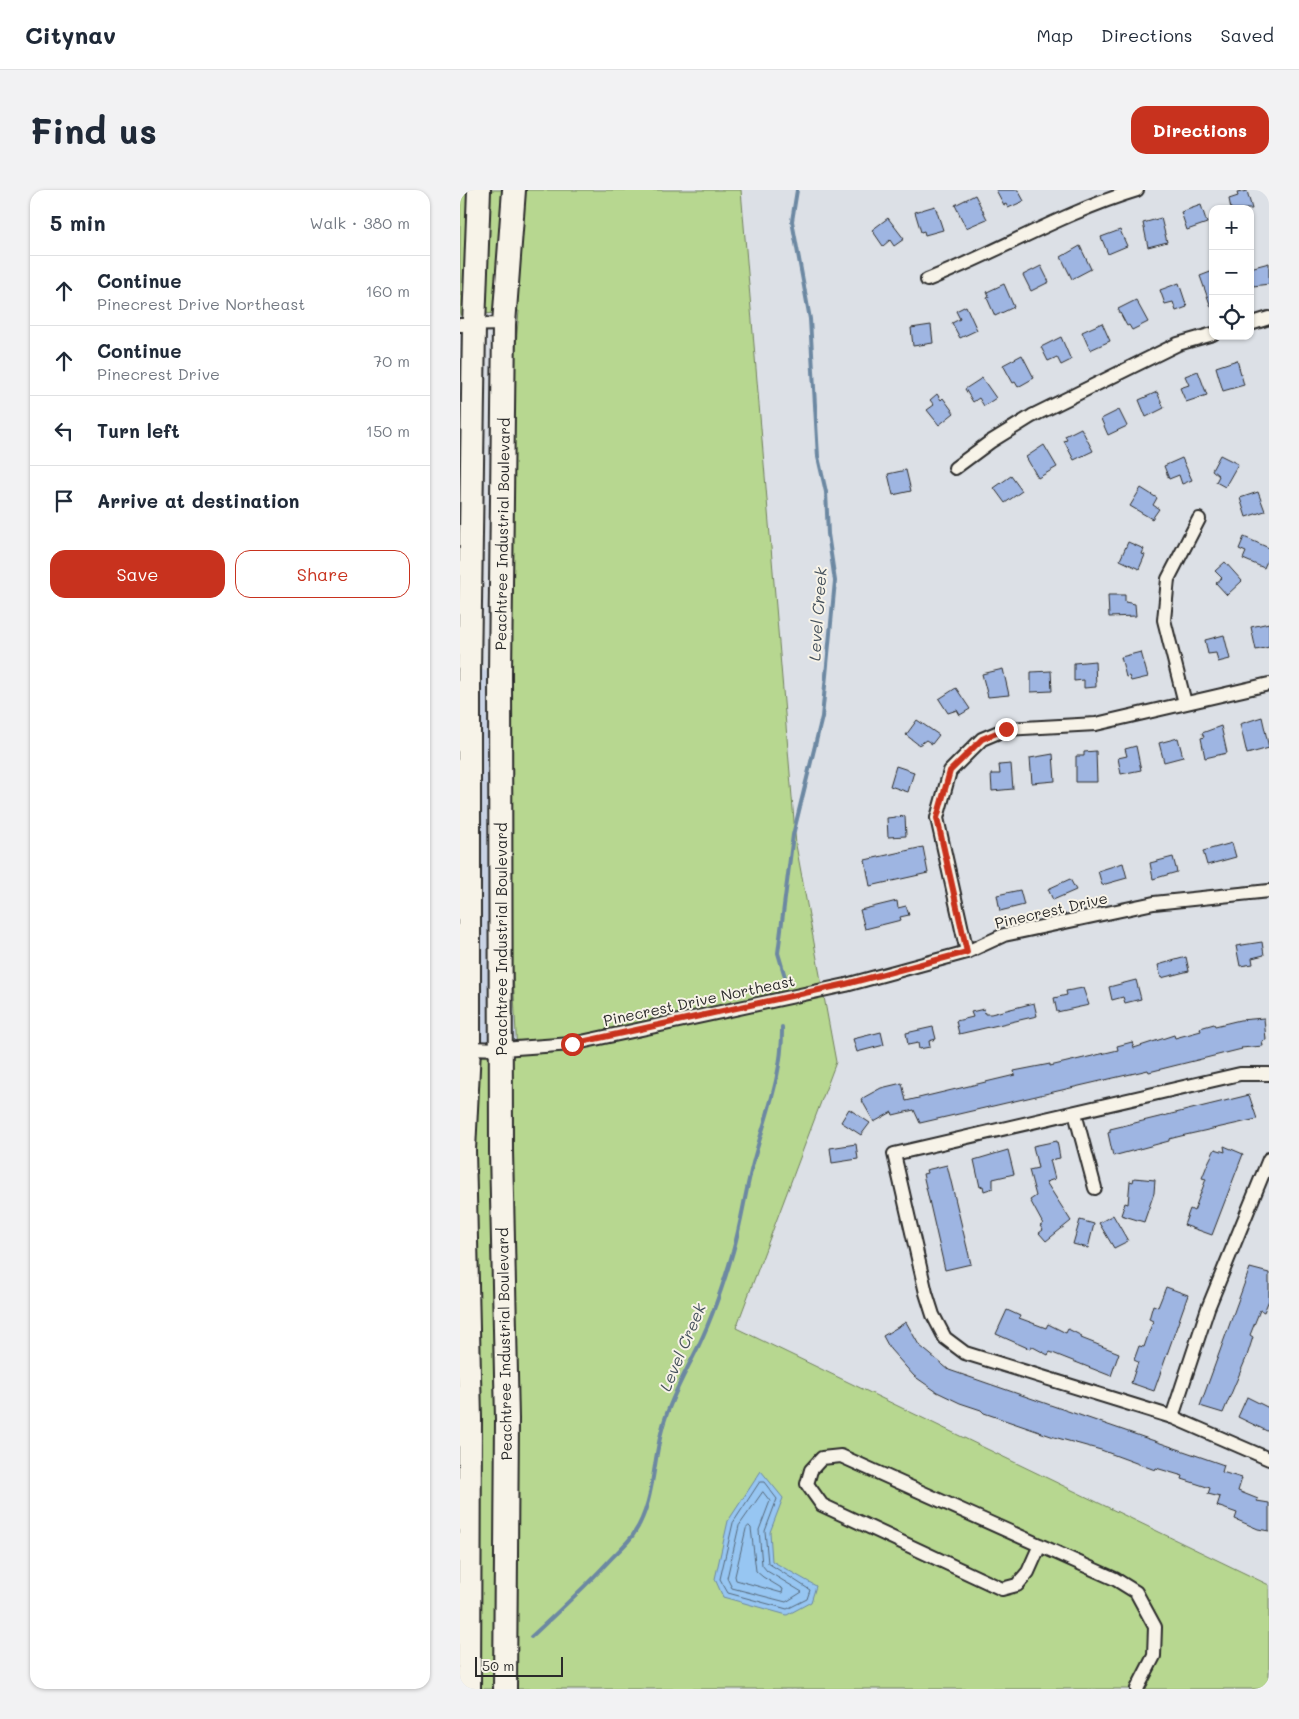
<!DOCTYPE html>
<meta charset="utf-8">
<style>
:root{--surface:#fff;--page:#f2f2f3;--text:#1f2937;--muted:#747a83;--line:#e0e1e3;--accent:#c8321e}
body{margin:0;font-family:Mali,sans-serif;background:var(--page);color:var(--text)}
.controls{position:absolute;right:15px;top:15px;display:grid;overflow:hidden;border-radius:10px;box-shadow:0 1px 4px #0004}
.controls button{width:45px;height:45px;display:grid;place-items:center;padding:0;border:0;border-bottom:1px solid var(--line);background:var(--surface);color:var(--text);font:25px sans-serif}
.scale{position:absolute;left:15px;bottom:12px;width:88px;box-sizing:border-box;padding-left:5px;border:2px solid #2b2b2b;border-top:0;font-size:14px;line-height:18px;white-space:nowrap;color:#2b2b2b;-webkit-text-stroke:4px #f7f3e8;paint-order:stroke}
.stop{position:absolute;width:15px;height:15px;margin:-11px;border:4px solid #c8321e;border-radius:50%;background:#fff}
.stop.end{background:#c8321e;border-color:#fff;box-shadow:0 1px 5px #0008}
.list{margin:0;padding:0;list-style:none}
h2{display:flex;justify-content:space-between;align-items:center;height:65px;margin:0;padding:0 20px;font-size:21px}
h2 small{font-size:16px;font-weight:400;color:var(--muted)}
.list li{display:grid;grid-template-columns:32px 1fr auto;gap:15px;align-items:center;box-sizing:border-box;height:70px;padding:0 20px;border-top:1px solid var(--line)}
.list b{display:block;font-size:19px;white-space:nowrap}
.list p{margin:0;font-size:16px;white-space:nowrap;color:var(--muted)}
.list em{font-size:16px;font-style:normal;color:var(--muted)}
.actions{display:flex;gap:10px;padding:15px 20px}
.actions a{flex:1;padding:11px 0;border:1px solid var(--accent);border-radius:15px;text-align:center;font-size:18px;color:var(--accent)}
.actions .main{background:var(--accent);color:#fff}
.icon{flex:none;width:28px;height:28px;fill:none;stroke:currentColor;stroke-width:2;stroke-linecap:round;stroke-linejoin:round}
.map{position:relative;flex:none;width:809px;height:1499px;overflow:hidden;border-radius:15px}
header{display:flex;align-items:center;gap:30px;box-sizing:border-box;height:70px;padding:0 25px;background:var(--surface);border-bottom:1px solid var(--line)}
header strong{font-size:24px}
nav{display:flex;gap:28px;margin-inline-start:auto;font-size:18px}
.intro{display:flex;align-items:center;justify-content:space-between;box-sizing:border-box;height:120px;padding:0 30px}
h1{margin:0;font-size:35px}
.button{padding:12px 22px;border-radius:15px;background:var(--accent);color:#fff;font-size:18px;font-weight:700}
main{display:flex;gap:30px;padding:0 30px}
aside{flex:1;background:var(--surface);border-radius:15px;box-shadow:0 1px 4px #0004}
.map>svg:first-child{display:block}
.built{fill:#c9d3e5}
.green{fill:#b7d790;stroke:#71815e}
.water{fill:#97c6f2;stroke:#6c88a2}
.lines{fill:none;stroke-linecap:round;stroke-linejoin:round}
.shore{stroke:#56697b;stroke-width:1}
.stream{stroke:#6c88a2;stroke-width:4}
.building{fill:#9eb5e2;stroke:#2b2b2b}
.street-casing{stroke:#2b2b2b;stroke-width:16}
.highway-casing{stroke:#2b2b2b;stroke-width:26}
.street{stroke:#f7f3e8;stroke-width:12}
.highway{stroke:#f7f3e8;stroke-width:22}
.route{stroke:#c8321e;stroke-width:6}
.labels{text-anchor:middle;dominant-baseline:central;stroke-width:4;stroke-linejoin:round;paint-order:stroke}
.street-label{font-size:15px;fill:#2b2b2b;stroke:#f7f3e8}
.water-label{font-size:16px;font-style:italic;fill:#46525d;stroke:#f7f3e8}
</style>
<header>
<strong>Citynav</strong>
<nav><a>Map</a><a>Directions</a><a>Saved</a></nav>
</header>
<div class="intro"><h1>Find us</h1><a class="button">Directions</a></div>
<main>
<aside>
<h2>5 min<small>Walk · 380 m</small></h2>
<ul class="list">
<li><svg class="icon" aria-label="ahead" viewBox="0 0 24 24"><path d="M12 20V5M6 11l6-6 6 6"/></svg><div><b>Continue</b><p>Pinecrest Drive Northeast</p></div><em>160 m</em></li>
<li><svg class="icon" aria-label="ahead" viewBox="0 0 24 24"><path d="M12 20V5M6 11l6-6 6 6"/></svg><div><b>Continue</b><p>Pinecrest Drive</p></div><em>70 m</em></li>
<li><svg class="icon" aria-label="left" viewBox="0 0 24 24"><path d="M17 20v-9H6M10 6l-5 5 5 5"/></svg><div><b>Turn left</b></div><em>150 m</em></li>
<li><svg class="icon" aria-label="arrive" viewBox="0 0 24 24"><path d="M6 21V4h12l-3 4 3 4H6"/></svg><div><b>Arrive at destination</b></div></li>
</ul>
<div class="actions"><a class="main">Save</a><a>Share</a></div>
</aside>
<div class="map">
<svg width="809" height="1499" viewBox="0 0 809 1499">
<rect width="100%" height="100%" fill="#dce0e6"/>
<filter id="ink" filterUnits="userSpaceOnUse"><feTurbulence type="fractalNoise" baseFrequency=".02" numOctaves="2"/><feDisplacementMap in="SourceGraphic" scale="10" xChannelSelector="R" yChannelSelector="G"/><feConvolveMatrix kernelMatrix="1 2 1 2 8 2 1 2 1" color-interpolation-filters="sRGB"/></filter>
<g filter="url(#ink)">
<!-- built -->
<polygon class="built" points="0,476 44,483 47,662 57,865 0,868"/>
<!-- green -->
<polygon class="green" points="0,0 281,0 336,655 376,872 276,1138 809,1395 809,1499 0,1499 0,868 57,864 47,662 40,335 59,121 0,126"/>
<!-- water -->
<polygon class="water" points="301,1281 323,1308 310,1342 312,1371 356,1396 351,1412 327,1425 263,1407 255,1389 268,1331"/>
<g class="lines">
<!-- shore -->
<g class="shore">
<polygon points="300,1292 304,1292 317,1309 305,1341 308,1373 350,1400 347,1409 327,1419 268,1403 260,1389 273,1333"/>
<polygon points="303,1302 310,1311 299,1340 302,1375 307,1381 342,1402 326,1412 272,1398 267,1388 279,1336"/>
<polygon points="289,1336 291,1338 296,1381 303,1387 323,1399 322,1403 276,1390 275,1386 286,1339"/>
</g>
<!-- stream -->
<g class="stream">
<polyline points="325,787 318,763 333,645 362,527 375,391 368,344 366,302 358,267 350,129 332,31 337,0"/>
<path d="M71 1447C97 1423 123 1399 147 1373 155 1364 166 1355 173 1345 196 1312 192 1267 205 1229 212 1208 222 1188 233 1167 249 1136 262 1099 272 1065 281 1035 285 1003 293 973 305 927 323 885 322 837"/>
</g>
</g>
<!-- building -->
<g class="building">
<polygon points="536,0 558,0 564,11 548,18 546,14 544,15"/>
<polygon points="787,1 792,19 771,19 769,9 778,6 777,3"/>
<polygon points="515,5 527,29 506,38 495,15"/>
<polygon points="741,15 747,33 727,40 721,22"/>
<polygon points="475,16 483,40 465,45 464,41 461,42 455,22"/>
<polygon points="428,28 444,49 434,56 430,50 423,56 412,40"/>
<polygon points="701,28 707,52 688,57 683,33"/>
<polygon points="660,40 667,56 648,64 641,47"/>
<polygon points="620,56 631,79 612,89 601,67"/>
<polygon points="809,73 809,94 793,96 790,78"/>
<polygon points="581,76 589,92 571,101 563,85"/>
<polygon points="753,81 753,117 751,117 740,86"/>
<polygon points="719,93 727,117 716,121 713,112 705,114 700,100"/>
<polygon points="544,94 554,117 535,126 527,108 529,107 527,102"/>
<polygon points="676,110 688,132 672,140 669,135 667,136 658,119"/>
<polygon points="506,116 517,140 500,148 492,133 500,129 496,121"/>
<polygon points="642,133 650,151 630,160 622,142"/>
<polygon points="471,135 473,153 453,156 451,138"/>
<polygon points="601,147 611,170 601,175 597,167 588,171 581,157"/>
<polygon points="562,165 574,188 558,197 555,192 553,193 543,175"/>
<polygon points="777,170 784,195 763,201 756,177"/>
<polygon points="738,181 747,205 726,212 720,198 729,195 725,186"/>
<polygon points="522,188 536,208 524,216 519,208 513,212 505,199"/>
<polygon points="697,202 704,218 686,227 679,210"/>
<polygon points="477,204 481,210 483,208 494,223 479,235 467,220 474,215 470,210"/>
<polygon points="659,220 667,236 648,245 641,229"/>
<polygon points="621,238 633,261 614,270 604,251 607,250 605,246"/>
<polygon points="584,255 597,277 578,288 566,267"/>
<polygon points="760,265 778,274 765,297 756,292 759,286 752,280"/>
<polygon points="722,268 732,290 722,294 719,285 709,289 704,276"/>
<polygon points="446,280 451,301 433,305 428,284"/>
<polygon points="551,286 562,301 545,313 534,298"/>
<polygon points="681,298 697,308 693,315 699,319 692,329 670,316"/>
<polygon points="798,302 805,321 786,327 780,308"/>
<polygon points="784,347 809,358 809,366 804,378 783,369 786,362 779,359"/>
<polygon points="668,352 684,359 682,364 685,365 679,379 660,370"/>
<polygon points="765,372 782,391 767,405 756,393 762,388 755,381"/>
<polygon points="648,405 665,405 665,412 675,414 676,426 649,427"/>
<polygon points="809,433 809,457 796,460 791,437"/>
<polygon points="764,445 770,469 758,472 756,463 748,464 745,450"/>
<polygon points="681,462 688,487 671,491 669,486 666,487 661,467"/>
<polygon points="635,471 636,497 624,498 624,490 614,491 614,473"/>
<polygon points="543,479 549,505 528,507 522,484"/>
<polygon points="591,481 592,501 571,502 571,482"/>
<polygon points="496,498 510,519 500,525 497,520 488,523 479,509"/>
<polygon points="802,527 809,558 787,564 780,534"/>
<polygon points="457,530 479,545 472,554 466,550 459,555 446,545"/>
<polygon points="761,536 767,563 745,568 741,548 744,547 742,543"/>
<polygon points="718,548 723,567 704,572 699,553"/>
<polygon points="676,556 681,580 661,584 658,568 667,566 665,559"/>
<polygon points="636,561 637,592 616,592 616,566 624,566 624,562"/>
<polygon points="593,564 595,591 572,593 570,568"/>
<polygon points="551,574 553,599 532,601 531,584 540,584 539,575"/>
<polygon points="436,576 454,582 448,602 430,596"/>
<polygon points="445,626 446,646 428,647 427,628"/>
<polygon points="772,653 776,667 747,675 743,661"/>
<polygon points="463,657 468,683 410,696 405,670"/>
<polygon points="713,667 717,682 693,689 690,673"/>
<polygon points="663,673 667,688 642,695 638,681"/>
<polygon points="610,689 616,700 593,710 588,699"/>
<polygon points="560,700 564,715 540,721 537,705"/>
<polygon points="437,711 438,718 446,716 449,725 440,727 441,730 405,739 400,720"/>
<polygon points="802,752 804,765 792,768 793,774 780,776 776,756"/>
<polygon points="726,767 729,781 701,788 698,775"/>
<polygon points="676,790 681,809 665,813 663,807 652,810 649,797"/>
<polygon points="623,798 629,815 597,822 594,808 607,805 606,801"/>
<polygon points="574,813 577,826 499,844 496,831 513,827 511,822 524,819 525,824 531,824"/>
<polygon points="804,828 806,850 802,851 803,856 781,858 782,859 689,882 688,880 460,933 454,920 433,925 432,922 414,932 401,909 421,898 442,893 446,911 555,885 554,881 590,874 590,876 658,860 657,856 672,852 674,858 714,845 715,848 741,841 740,838 754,834 755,836 780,830"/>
<polygon points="473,837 476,849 469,851 470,857 459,859 458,853 448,855 446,843"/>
<polygon points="421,842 424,855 397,862 393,849"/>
<polygon points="789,905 797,929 721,946 709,949 709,951 653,966 648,943 650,942 650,939"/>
<polygon points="389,919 410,933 401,945 381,932"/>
<polygon points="597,951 600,968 590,970 595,989 586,992 611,1031 586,1051 579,1043 583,1040 580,1036 583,1034 570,1010 576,1006 569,980 578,978 573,956"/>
<polygon points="396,954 398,969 372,973 370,958"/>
<polygon points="764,956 783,964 752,1045 724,1035 730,1019 734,1021 746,989 742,988 748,973 755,959 765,962"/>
<polygon points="548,960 554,984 533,989 533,998 524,1001 523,996 520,997 514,970"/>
<polygon points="487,975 511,1074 485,1080 463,984 467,983 466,980"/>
<polygon points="674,988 695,990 694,1003 684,1032 661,1025 665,1013 668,1014 670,991 673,992"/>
<polygon points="653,1025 668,1051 654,1058 639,1033"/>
<polygon points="620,1030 634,1034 628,1058 613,1054"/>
<polygon points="790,1078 809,1083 809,1110 804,1122 800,1120 790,1145 793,1147 787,1166 763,1223 740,1216"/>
<polygon points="706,1097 728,1105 694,1201 671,1193 678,1172 674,1170 679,1156 684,1157 693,1131 689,1129 693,1115 698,1117"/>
<polygon points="547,1120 560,1126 559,1128 586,1138 588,1134 606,1143 608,1139 622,1146 621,1148 659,1163 651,1186 590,1162 588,1165 571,1156 570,1159 536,1144"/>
<polygon points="446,1132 459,1155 489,1180 764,1275 762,1282 782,1288 778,1301 798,1309 797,1311 809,1313 809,1341 798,1339 775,1329 777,1323 757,1316 760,1307 748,1304 750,1298 722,1289 723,1286 696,1278 695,1280 641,1260 594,1247 524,1223 521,1220 500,1213 477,1202 454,1186 430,1159 423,1146"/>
<polygon points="787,1207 809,1218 809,1242 778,1227"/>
</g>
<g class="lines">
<defs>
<g id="street">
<path d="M467 90C538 62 604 22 677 0"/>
<polyline points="790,134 809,128"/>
<polyline points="0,135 44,134"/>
<polyline points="495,278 530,252 572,226 718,154 753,144"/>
<polyline points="725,513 704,430 708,389 739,329"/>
<polyline points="507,762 477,628 490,581 522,549 546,539 636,534 809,494"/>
<polyline points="9,858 42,859 112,854 386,795 507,762 544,745 694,713 809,701"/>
<polyline points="809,884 780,884 434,964 466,1103 473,1125 485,1148 505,1163 712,1227 809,1269"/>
<polyline points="615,923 635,998"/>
<polyline points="712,1227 748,1118 809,969"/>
<polyline points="580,1355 568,1382 557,1395 542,1399 362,1315 347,1294 351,1280 362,1268 381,1266 655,1389 676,1402 695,1437 694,1466 677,1499"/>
</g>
<g id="highway">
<polyline points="9,1499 10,1229 4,960 9,858 9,483 14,135 19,0"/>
<polyline points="45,1499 47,1229 41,961 40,483 44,134 54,0"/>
</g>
</defs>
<!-- street casing -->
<use href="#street" class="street-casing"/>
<!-- highway casing -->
<use href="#highway" class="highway-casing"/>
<!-- street -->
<use href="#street" class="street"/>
<!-- highway -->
<use href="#highway" class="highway"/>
</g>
</g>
<g class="lines" filter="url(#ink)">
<!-- route -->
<polyline class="route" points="112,854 386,794 507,762 477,628 490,581 522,549 546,539"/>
</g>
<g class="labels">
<!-- street labels -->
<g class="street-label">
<text transform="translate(42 344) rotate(-89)">Peachtree Industrial Boulevard</text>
<text transform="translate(591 720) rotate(-13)">Pinecrest Drive</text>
<text transform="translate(41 749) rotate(-90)">Peachtree Industrial Boulevard</text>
<text transform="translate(239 810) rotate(-12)">Pinecrest Drive Northeast</text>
<text transform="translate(44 1154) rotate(-91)">Peachtree Industrial Boulevard</text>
</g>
<!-- water labels -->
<g class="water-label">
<text transform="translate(357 424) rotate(-86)">Level Creek</text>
<text transform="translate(222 1157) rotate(-67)">Level Creek</text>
</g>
</g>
</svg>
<div class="controls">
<button>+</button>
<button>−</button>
<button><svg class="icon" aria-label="locate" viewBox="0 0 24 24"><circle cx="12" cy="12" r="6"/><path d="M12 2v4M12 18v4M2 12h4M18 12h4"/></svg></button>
</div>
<div class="scale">50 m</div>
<div class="stop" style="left:112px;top:854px"></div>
<div class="stop end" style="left:546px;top:539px"></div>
</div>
</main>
